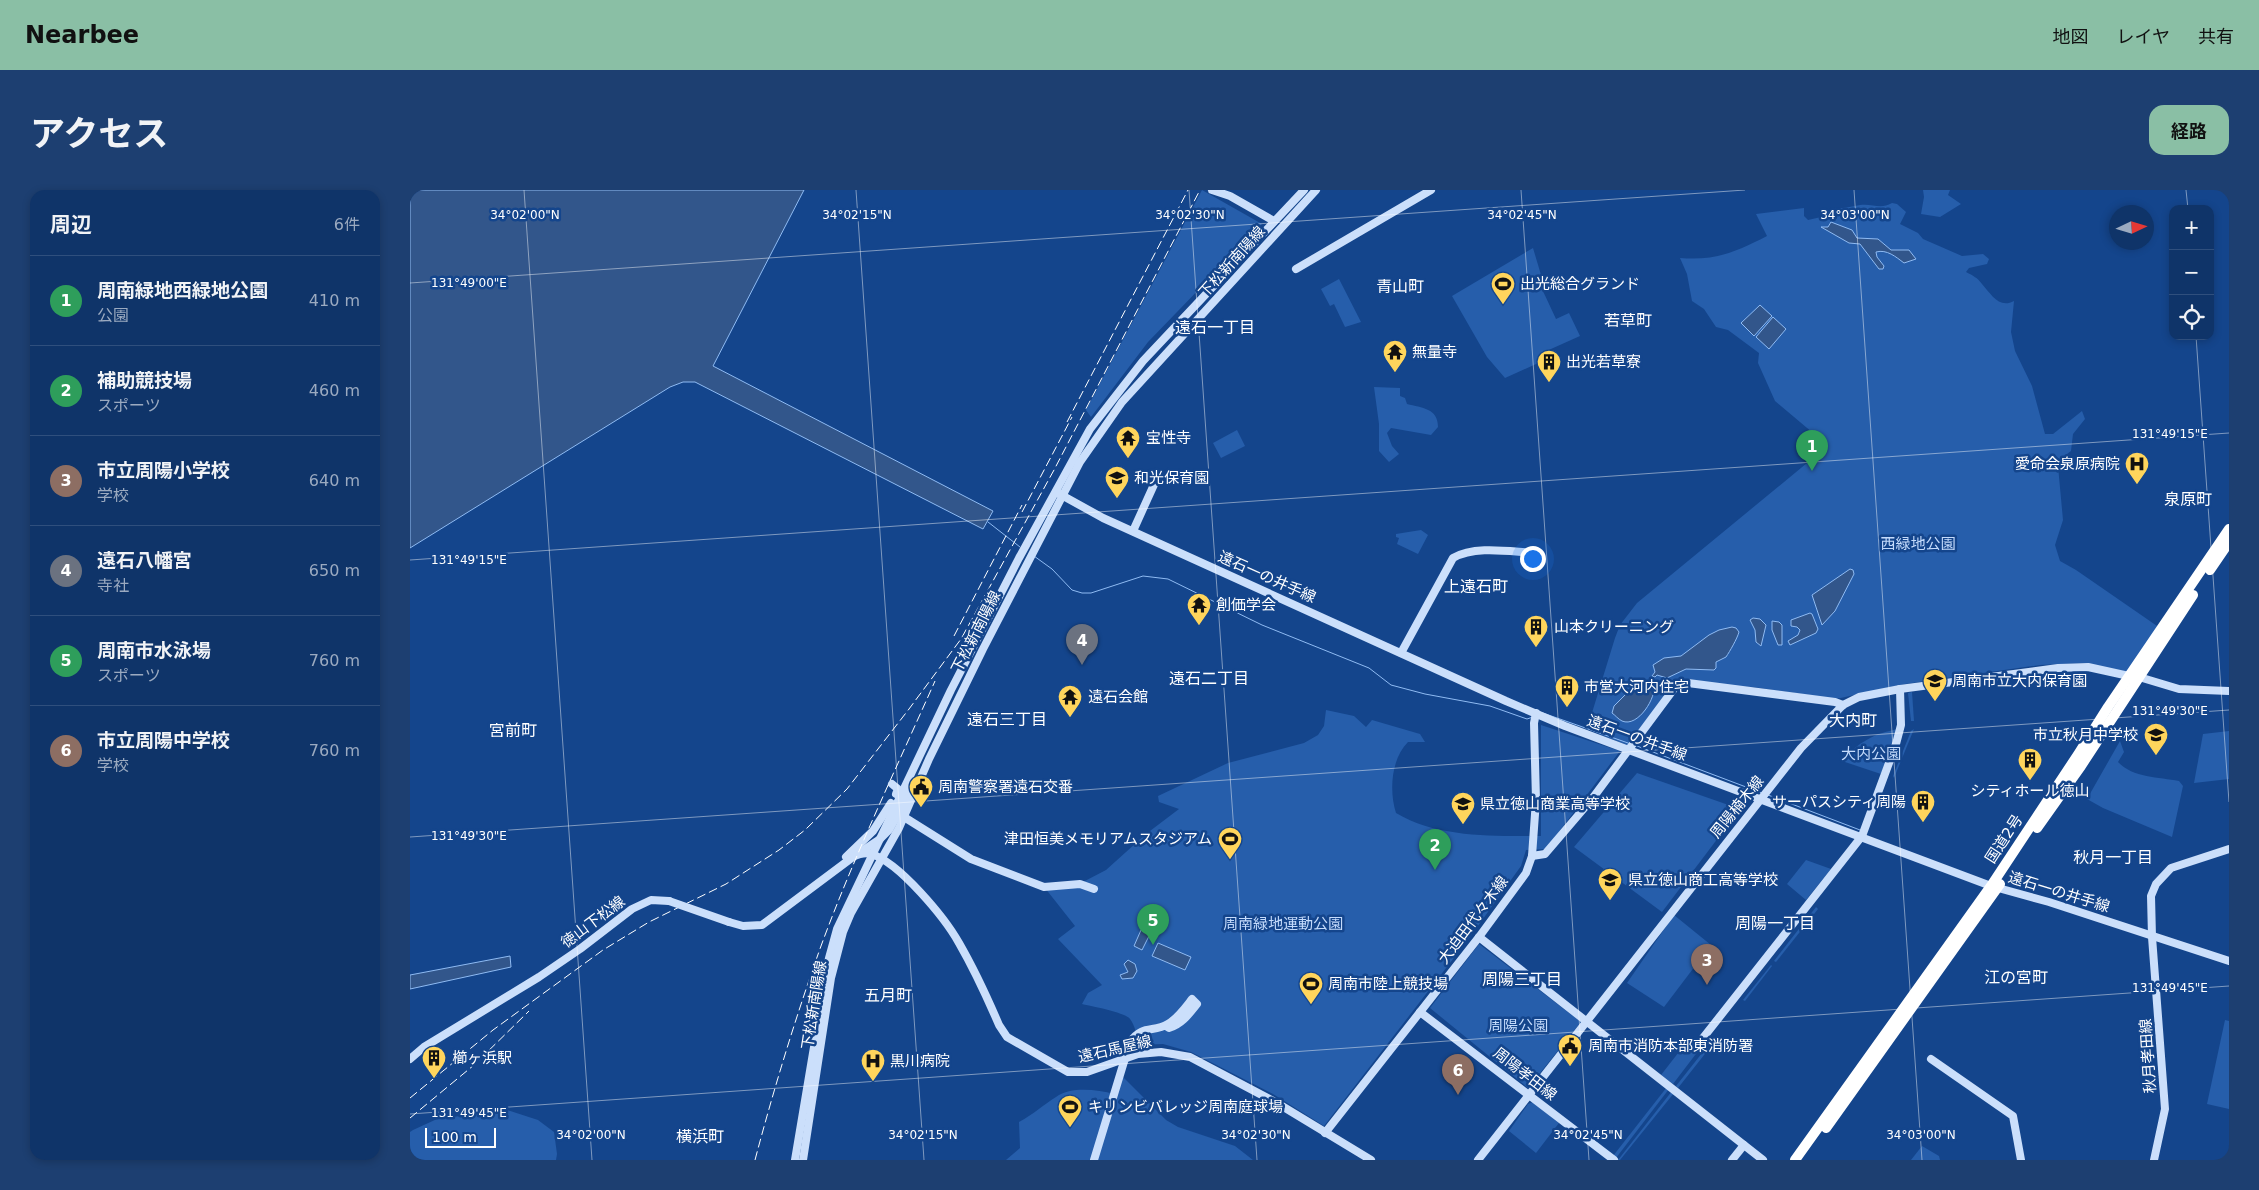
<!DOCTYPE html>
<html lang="ja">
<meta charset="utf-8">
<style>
:root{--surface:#0f3469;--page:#1d3f71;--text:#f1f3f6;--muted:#9baac0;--line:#2f4f7d;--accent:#8abfa5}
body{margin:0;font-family:"DejaVu Sans","Noto Sans JP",sans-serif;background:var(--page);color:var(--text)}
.controls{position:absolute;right:15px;top:15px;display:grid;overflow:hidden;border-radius:10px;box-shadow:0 2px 8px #0003}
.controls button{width:45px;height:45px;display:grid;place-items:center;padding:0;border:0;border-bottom:1px solid var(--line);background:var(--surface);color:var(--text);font:25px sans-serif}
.compass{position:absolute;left:1699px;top:15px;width:45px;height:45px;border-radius:50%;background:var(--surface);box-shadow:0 2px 8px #0003;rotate:86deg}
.scale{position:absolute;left:15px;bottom:12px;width:71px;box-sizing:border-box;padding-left:5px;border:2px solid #fff;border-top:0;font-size:14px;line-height:18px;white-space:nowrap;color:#fff;-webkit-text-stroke:4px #14458c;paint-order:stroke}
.you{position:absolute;left:1122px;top:368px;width:18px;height:18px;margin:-12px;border:4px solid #fff;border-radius:50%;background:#1a73e8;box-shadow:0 0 0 8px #1a73e833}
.badge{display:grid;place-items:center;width:32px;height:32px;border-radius:50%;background:var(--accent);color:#fff;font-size:16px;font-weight:700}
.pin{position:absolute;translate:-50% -41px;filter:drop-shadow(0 1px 2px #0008)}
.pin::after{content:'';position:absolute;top:26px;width:18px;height:15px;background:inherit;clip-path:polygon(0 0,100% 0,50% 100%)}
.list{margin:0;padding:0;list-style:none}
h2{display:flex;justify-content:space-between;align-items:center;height:65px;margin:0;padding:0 20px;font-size:21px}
h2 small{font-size:16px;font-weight:400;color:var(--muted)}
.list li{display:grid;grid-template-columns:32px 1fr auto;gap:15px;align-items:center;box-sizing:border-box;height:90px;padding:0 20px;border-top:1px solid var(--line)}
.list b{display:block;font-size:19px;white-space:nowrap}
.list p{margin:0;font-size:16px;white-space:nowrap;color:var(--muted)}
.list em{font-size:16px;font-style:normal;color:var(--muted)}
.icon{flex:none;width:28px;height:28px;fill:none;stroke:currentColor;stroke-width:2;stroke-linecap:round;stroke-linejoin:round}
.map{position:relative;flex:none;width:1819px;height:970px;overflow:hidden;border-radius:15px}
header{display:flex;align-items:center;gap:30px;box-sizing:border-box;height:70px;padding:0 25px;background:var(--accent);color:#111}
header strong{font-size:24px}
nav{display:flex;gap:28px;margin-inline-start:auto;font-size:18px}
.intro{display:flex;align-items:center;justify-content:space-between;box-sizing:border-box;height:120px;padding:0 30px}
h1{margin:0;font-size:35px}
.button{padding:12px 22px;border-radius:15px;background:var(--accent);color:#111;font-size:18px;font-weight:700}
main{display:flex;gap:30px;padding:0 30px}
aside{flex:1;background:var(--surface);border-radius:15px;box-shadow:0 2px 8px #0003}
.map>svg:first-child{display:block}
.green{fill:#265eab}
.water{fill:#32568b;stroke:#8fbbf3}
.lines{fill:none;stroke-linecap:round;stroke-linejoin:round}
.stream{stroke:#8fbbf3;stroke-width:1}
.secondary{stroke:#cbdffb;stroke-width:8}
.highway{stroke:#fff;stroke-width:10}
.rail{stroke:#fff;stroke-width:1;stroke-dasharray:9 4;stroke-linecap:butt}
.secondary-bridge{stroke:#cbdffb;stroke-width:8}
.ticks{fill:none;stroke:#fff;stroke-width:1;stroke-opacity:0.45}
.labels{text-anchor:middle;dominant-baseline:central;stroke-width:5;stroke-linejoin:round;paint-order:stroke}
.street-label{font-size:15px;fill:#fff;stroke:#14458c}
.poi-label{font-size:15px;fill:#fff;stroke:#14458c;text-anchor:start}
.park-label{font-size:15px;fill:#c4dbfc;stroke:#14458c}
.neighbourhood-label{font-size:16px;fill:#fff;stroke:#14458c}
.ticks-label{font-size:12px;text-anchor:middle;fill:#fff;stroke:#14458c;stroke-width:5;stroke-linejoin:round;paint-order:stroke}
</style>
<header>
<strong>Nearbee</strong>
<nav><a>地図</a><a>レイヤ</a><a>共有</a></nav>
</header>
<div class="intro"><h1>アクセス</h1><a class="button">経路</a></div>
<main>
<aside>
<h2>周辺<small>6件</small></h2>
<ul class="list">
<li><span class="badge" style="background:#2e9e5b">1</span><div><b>周南緑地西緑地公園</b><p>公園</p></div><em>410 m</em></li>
<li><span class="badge" style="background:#2e9e5b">2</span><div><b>補助競技場</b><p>スポーツ</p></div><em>460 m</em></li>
<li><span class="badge" style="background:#8d6e63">3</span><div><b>市立周陽小学校</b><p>学校</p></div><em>640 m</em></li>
<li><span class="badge" style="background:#6b7280">4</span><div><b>遠石八幡宮</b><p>寺社</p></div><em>650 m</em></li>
<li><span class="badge" style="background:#2e9e5b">5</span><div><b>周南市水泳場</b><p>スポーツ</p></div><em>760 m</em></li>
<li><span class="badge" style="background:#8d6e63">6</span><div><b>市立周陽中学校</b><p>学校</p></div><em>760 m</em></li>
</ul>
</aside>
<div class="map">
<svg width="1819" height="970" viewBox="0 0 1819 970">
<rect width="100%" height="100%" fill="#14458c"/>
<!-- green -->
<g class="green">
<polygon points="792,0 852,34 738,152 681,227 676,220"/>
<polygon points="1513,0 1540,0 1538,5 1551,14 1530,27 1511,24 1514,7"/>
<path d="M1482 13 1487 14 1496 22 1490 34 1508 43 1513 49 1552 66 1573 64 1579 69 1577 74 1559 78 1556 82C1562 85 1568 88 1572 94 1581 104 1589 119 1604 111L1601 142 1605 161 1622 196 1635 244H1643L1672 221 1675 229 1663 244 1661 261 1649 270 1648 276 1653 330 1645 355 1650 371 1666 380 1750 438 1718 482 1673 473 1630 475 1495 494 1426 509 1343 497 1264 494 1219 556 1177 539 1205 448 1210 435 1227 413 1397 273 1405 263 1412 257 1403 243 1365 211 1348 173 1349 163 1318 140 1306 137 1294 119 1282 111 1277 84 1270 68C1305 71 1326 62 1357 46L1346 24 1394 18V26L1398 30 1420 25 1423 19C1433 18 1441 17 1450 15 1462 13 1470 20 1482 13Z"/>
<polygon points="1123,58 1134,95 1132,99 1146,129 1159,123 1170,146 1132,163 1135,170 1095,188 1077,167 1042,106"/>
<polygon points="929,89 951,132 935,137 924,114 920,116 911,99"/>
<path d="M964 197 990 198V206L995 208 997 214C1012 218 1028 218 1028 237L1021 245 981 238 977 243 982 256 989 264 979 272 969 261V234Z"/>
<polygon points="827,240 835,256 811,268 803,253"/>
<polygon points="1011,340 1018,345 1008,364 987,354 989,348 986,347 986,344"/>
<polygon points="1502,502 1504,531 1501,531 1498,503"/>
<path d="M916 520 944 526 956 537 962 530 1010 544 1015 552H998C981 569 979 601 986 623 1028 648 1083 646 1131 646V535L1210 561 1136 659 1116 660 1111 676 1060 747 914 936 863 904 781 862 753 854 730 855C727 847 725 835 720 829 717 823 681 816 672 814L678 803 692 795 648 749 665 736 635 698 673 692 696 680 736 644 769 619 749 612 748 606 818 573 894 553 908 545 914 536Z"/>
<path d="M1489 539 1471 584 1432 571C1448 552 1465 543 1489 539Z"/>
<polygon points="1504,539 1484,588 1483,586 1501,541"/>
<polygon points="1819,541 1819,589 1784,593 1793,544"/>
<path d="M1710 551 1714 562 1708 572C1723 588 1749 587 1769 591L1773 596 1762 647 1693 618 1677 609Z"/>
<polygon points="1227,583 1330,619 1252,722 1164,657"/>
<polygon points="1396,670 1421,679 1396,710 1377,694"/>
<polygon points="1406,717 1408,719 1366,772 1364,771"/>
<polygon points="1264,725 1301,755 1254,817 1217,793"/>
<polygon points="1069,754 1171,832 1118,898 1020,818"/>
<polygon points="1361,775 1362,776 1335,811 1333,810"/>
<polygon points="1815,830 1819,831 1819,919 1797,914"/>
<polygon points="1279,849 1289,856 1294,851 1295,852 1263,894 1251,885"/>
<polygon points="1296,858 1298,860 1268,898 1266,896"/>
<path d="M710 884 756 930 768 937 825 956 843 970H596L610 958 609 932C624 924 633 915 646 907 662 896 687 900 704 904Z"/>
<polygon points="1257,897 1259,899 1206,968 1203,966"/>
<polygon points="1262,901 1264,903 1210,970 1208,970"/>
<polygon points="1123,912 1149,933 1126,963 1099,941 1118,914"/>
<polygon points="97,920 128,930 144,942 147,964 146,970 0,970 0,942 3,940 27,929"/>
<polygon points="1512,956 1529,966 1530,970 1501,970"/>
</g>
<!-- water -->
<g class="water">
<polygon points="0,0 394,0 303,176 583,321 573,339 285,192 273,192 260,197 0,358"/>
<path d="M1421 32 1442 40 1447 48 1468 49 1481 60H1499L1506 69 1494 73C1486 67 1477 59 1466 62L1467 67 1474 76 1473 79H1469L1450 54 1439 53 1411 37H1418Z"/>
<polygon points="1350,115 1362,126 1344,146 1331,133"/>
<polygon points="1363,127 1376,139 1359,159 1346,147"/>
<polygon points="1440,379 1443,380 1444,384 1425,421 1412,435 1402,405"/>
<polygon points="1400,423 1402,424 1408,439 1406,443 1380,455 1378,451 1388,445 1390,440 1387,437 1381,436 1381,430"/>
<polygon points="1343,428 1350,429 1356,435 1351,456 1346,452 1345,440 1340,430"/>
<polygon points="1362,431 1369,432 1372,435 1372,455 1368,455 1362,440"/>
<path d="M1322 437 1326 438 1329 442C1327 449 1320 461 1316 467L1306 472V478L1304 480 1276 479 1257 488 1247 485 1245 487 1242 486 1245 482 1243 475 1254 468 1271 466 1299 445 1309 440Z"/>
<path d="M1241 492 1244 494C1247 507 1228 538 1212 531 1208 529 1205 525 1202 523L1204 516 1218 502Z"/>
<polygon points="731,740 740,744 732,760 724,756"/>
<polygon points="748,753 781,767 775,780 742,766"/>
<polygon points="100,766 101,777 0,799 0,785"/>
<polygon points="718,770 725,774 727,781 723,788 712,789 710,785 718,782 714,774"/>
</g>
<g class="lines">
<!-- stream -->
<g class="stream">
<polyline points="578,332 610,357"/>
<polyline points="624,366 642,379 662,400 672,403 681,403 733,386 758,389 852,435 959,478 981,495 1015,504 1080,516 1117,529 1123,527"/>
<polyline points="1130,522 1218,553"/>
<polyline points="1227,556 1352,603"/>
<polyline points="1358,605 1450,640"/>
</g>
<!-- secondary -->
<g class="secondary">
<polyline points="802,0 820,6 864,31"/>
<polyline points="886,79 1021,0"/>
<polyline points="646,302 693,328 1096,511 1155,536 1581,696 1639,712 1819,771"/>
<polyline points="723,341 747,288"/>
<path d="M991 463 1043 368C1066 355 1101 362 1126 363"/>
<polyline points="1729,487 1769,499 1819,501"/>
<polyline points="482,594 488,599 486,604"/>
<polyline points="494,627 561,669 634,697 670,694 684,699"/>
<polyline points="449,663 470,649 479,640 502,598"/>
<polyline points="1122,666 1135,664 1182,609 1266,496 1272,493 1278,493 1425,512 1433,515"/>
<polyline points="436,667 463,641 481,613"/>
<path d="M319 732 333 736 352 735 443 667C449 664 455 662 461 664 489 672 535 728 549 753 564 779 577 807 589 835L597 847 658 882H677L728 864 751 862 780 867 867 913 961 970"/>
<polyline points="1069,747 1353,970"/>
<polyline points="1010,822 1204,970"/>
<polyline points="1289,853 1452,646 1486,554 1491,535 1490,499"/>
<polyline points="0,869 14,857 129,787 170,759 222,719 241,710 259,711"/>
<polyline points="1521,869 1603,926 1611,970"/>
<polyline points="915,943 1069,747 1116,683 1122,666 1126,610 1124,533 1126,523"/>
<polyline points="385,970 419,768 427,739 541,500 609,368 680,239 733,171 894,0"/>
<polyline points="393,970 421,788 433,742 441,723 489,638 519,569 573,459 670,272 712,212 906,0"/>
<path d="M684 970 720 852C733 834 743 843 758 834 768 828 775 818 782 809L787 814C779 824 772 834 759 838L756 836"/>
<polyline points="1068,970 1391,558 1433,515 1449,507 1490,499 1648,478 1678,477 1719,486"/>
<polyline points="1322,970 1334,955"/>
<polyline points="1744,970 1755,919 1742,747 1741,706 1746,694 1761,678 1819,659"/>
</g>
<!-- highway -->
<g class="highway">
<polyline points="1800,380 1819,352"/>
<polyline points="1627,638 1671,576 1783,405"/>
<polyline points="1416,938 1590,694"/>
<polyline points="1385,970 1581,696 1669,563 1698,517 1819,339"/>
</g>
<!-- rail -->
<g class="rail">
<polyline points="657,232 778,0"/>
<polyline points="612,322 662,227"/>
<polyline points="544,446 612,315"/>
<polyline points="0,908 83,840 193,760 239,732 316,694 369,660 395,640 437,599 499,519 551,449 644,280 790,0"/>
<polyline points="0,928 64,875 119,821"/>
<path d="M345 970C364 898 386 826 411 756 444 666 486 579 525 491"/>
</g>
<!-- secondary-bridge -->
<polyline class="secondary-bridge" points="259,711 319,732"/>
</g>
<!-- ticks -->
<path class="ticks" d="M114 0 182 970M446 0 514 970M779 0 847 970M1111 0 1179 970M1444 0 1512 970M1776 0 1778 19M0 93 1335 0M1786 146 1819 612M0 370 1819 243M0 647 1819 520M0 924 1819 796"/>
<!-- icons -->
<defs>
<symbol id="stadium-pin" viewBox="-11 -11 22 30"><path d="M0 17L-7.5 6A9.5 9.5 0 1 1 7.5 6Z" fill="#ffd55c" stroke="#14458c"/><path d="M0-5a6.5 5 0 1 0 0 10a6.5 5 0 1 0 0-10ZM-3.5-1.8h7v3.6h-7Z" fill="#111"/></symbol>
<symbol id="temple-pin" viewBox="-11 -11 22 30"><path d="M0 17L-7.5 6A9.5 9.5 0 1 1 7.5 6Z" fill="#ffd55c" stroke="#14458c"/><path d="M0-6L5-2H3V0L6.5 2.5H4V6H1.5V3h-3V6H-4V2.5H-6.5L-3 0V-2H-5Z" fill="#111"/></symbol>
<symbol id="building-pin" viewBox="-11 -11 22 30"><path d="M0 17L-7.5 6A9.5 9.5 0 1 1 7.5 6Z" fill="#ffd55c" stroke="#14458c"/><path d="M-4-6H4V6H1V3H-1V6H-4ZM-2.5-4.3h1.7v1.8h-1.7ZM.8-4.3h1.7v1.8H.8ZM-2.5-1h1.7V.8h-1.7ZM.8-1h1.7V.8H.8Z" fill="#111"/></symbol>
<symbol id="hospital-pin" viewBox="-11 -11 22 30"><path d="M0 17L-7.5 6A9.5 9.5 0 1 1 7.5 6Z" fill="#ffd55c" stroke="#14458c"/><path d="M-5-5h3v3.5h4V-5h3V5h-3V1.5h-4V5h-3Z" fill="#111"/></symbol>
<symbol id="school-pin" viewBox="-11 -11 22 30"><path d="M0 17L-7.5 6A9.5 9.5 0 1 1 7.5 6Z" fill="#ffd55c" stroke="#14458c"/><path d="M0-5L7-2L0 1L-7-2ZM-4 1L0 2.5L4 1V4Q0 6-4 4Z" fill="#111"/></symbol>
<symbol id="civic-pin" viewBox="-11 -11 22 30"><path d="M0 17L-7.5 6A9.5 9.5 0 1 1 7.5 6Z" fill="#ffd55c" stroke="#14458c"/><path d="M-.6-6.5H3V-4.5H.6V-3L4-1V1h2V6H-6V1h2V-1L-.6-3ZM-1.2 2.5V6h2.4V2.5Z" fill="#111"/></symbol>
</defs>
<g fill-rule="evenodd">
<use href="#stadium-pin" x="1079" y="80" width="28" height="38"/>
<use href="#temple-pin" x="971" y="148" width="28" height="38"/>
<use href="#building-pin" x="1125" y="158" width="28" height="38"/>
<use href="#temple-pin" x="704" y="234" width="28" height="38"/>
<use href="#hospital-pin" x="1713" y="260" width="28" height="38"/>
<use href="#school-pin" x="693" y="274" width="28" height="38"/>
<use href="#temple-pin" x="775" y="401" width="28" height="38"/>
<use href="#building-pin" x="1112" y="423" width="28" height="38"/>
<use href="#school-pin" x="1511" y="477" width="28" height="38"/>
<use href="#building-pin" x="1143" y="483" width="28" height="38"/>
<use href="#temple-pin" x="646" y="493" width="28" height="38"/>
<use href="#school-pin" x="1732" y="531" width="28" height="38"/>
<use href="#building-pin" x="1606" y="556" width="28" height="38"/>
<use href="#civic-pin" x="497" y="583" width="28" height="38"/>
<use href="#building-pin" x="1499" y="598" width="28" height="38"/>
<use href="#school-pin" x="1039" y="600" width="28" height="38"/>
<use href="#stadium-pin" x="806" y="635" width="28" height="38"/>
<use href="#school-pin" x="1186" y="676" width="28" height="38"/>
<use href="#stadium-pin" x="887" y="780" width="28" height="38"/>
<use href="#civic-pin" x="1146" y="842" width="28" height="38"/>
<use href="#building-pin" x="10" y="854" width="28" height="38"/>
<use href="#hospital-pin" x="449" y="857" width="28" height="38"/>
<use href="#stadium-pin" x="646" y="903" width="28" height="38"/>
</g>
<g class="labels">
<!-- street labels -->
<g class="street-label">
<text transform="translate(822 72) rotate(-48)">下松新南陽線</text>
<text transform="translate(857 387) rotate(24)">遠石一の井手線</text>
<text transform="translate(566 442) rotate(-63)">下松新南陽線</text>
<text transform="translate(1227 548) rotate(20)">遠石一の井手線</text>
<text transform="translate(1327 617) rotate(-51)">周陽楠木線</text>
<text transform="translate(1594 649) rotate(-57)">国道2号</text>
<text transform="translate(1649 702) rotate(17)">遠石一の井手線</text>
<text transform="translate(1063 730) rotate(-53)">大迫田代々木線</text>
<text transform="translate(183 732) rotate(-37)">徳山下松線</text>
<text transform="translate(404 815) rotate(-81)">下松新南陽線</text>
<text transform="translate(705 859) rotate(-13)">遠石馬屋線</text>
<text transform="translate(1738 866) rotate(-94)">秋月孝田線</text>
<text transform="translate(1115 884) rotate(38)">周陽孝田線</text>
</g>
<!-- poi labels -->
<g class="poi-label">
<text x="1110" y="94">出光総合グランド</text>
<text x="1002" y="162">無量寺</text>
<text x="1156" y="172">出光若草寮</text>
<text x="736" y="248">宝性寺</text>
<text x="1710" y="274" text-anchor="end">愛命会泉原病院</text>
<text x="724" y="288">和光保育園</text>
<text x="806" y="415">創価学会</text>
<text x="1144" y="437">山本クリーニング</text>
<text x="1542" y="491">周南市立大内保育園</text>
<text x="1174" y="497">市営大河内住宅</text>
<text x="678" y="507">遠石会館</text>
<text x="1728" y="545" text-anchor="end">市立秋月中学校</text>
<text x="528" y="597">周南警察署遠石交番</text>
<text x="1620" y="601" text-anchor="middle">シティホール徳山</text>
<text x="1496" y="612" text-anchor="end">サーパスシティ周陽</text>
<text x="1070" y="614">県立徳山商業高等学校</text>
<text x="802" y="649" text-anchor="end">津田恒美メモリアムスタジアム</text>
<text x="1218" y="690">県立徳山商工高等学校</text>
<text x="918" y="794">周南市陸上競技場</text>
<text x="1178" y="856">周南市消防本部東消防署</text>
<text x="42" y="868">櫛ヶ浜駅</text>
<text x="480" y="871">黒川病院</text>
<text x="678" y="917">キリンビバレッジ周南庭球場</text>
</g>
<!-- park labels -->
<g class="park-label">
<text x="1508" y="354">西緑地公園</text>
<text x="1461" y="564">大内公園</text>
<text x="873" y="734">周南緑地運動公園</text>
<text x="1108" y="836">周陽公園</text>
</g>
<!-- neighbourhood labels -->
<g class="neighbourhood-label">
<text x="990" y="96">青山町</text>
<text x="1218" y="130">若草町</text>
<text x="805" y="137">遠石一丁目</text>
<text x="1778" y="309">泉原町</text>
<text x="1066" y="396">上遠石町</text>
<text x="799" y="488">遠石二丁目</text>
<text x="597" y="529">遠石三丁目</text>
<text x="1443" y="530">大内町</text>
<text x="103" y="540">宮前町</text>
<text x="1703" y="667">秋月一丁目</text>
<text x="1365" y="733">周陽一丁目</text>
<text x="1606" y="787">江の宮町</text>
<text x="1112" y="789">周陽三丁目</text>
<text x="478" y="805">五月町</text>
<text x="290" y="946">横浜町</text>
</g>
</g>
<g class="ticks-label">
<text x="115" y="29">34°02'00"N</text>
<text x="447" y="29">34°02'15"N</text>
<text x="780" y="29">34°02'30"N</text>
<text x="1112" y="29">34°02'45"N</text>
<text x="1445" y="29">34°03'00"N</text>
<text x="59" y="97">131°49'00"E</text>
<text x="1760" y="248">131°49'15"E</text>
<text x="59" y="374">131°49'15"E</text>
<text x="1760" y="525">131°49'30"E</text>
<text x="59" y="650">131°49'30"E</text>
<text x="1760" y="802">131°49'45"E</text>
<text x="59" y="927">131°49'45"E</text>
<text x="181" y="949">34°02'00"N</text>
<text x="513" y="949">34°02'15"N</text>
<text x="846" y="949">34°02'30"N</text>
<text x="1178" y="949">34°02'45"N</text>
<text x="1511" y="949">34°03'00"N</text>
</g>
</svg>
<div class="controls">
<button>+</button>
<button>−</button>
<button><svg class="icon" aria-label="locate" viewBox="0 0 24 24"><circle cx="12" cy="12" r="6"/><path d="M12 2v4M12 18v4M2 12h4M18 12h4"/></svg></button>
</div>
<svg class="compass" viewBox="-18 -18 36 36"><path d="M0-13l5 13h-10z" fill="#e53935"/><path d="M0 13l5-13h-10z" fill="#9baac0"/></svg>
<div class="scale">100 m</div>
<div class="you"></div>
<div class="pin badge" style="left:1402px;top:281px;background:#2e9e5b">1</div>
<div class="pin badge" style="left:1025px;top:680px;background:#2e9e5b">2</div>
<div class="pin badge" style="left:1297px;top:795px;background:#8d6e63">3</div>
<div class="pin badge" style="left:672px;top:475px;background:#6b7280">4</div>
<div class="pin badge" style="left:743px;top:755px;background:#2e9e5b">5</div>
<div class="pin badge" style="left:1048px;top:905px;background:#8d6e63">6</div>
</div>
</main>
